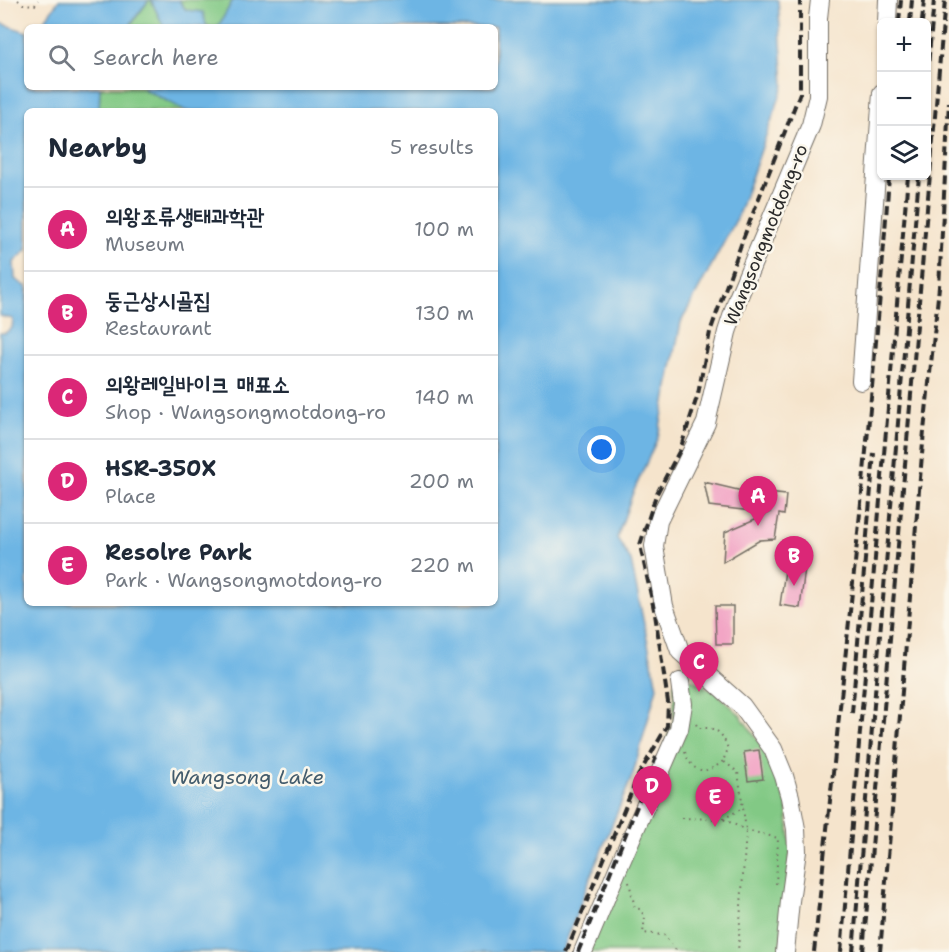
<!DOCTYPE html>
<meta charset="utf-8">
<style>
:root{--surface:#fff;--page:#f2f2f3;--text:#1f2937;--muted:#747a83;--line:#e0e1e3;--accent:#db2777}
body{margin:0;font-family:"Shantell Sans","Poor Story",sans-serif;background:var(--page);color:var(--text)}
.controls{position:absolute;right:18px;top:18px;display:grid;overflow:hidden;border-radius:9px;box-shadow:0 2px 4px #0004}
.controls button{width:54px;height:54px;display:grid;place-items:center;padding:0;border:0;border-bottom:2px solid var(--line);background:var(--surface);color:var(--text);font:30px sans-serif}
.you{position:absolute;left:602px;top:450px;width:21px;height:21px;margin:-15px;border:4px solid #fff;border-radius:50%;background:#1a73e8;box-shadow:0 0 0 9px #1a73e833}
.badge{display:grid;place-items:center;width:39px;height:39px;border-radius:50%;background:var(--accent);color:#fff;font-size:20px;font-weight:700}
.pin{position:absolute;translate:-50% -50px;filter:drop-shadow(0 2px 3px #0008)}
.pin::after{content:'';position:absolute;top:32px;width:21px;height:18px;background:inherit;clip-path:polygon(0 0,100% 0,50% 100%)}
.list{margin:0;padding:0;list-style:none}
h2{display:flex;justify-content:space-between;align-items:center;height:78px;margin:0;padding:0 24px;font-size:26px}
h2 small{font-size:20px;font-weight:400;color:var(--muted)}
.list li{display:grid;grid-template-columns:39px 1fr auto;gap:18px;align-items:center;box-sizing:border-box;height:84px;padding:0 24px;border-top:2px solid var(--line)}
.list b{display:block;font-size:22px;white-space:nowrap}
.list p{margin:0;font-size:20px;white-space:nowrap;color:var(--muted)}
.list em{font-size:20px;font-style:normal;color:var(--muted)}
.icon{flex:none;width:33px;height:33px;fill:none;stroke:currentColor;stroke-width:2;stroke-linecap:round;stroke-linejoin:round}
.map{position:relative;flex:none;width:949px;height:952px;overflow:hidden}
.search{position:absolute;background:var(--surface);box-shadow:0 2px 4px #0004;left:24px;top:24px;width:474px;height:66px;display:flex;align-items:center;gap:15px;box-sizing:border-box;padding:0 21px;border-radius:9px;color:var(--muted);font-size:22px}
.panel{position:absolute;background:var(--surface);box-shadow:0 2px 4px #0004;left:24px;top:108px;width:474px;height:498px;border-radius:9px}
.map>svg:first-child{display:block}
</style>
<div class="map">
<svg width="949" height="952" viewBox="0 0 949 952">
<rect width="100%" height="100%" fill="#fbf7ec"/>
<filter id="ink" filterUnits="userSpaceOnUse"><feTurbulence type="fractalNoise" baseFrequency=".0167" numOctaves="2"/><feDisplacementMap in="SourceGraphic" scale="12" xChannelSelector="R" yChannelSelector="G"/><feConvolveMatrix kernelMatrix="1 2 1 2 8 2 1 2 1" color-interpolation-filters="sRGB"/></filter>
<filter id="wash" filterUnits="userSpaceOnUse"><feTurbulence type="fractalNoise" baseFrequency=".008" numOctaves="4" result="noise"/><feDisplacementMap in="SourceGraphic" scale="24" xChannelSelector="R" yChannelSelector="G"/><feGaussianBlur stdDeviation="1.35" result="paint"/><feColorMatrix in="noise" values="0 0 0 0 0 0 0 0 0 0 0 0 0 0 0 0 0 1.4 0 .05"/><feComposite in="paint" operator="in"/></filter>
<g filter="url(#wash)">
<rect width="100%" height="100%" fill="#f5e4cc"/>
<!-- green -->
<path fill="#82c985" stroke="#567a58" stroke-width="1.5" d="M149 0H151L164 27H130L132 23Z
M180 0H233L218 27H210L206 25 186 10 180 2Z
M102 87H140L186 111H99L100 88Z
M691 679 717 693 740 715 765 750 787 804 791 851 780 952H588L674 719V683Z"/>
<!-- water -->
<path fill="#6db5e4" stroke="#4c7088" stroke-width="1.5" d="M59 0H149L132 22 130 27H40Z
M151 0H180V2L186 10 203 12 206 25 210 27H164Z
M233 0H778L784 85 737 218 681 322 658 437 632 495 617 538 631 561 657 687 633 774 591 876 562 952H0V333H5L12 328 13 319 0 316V23L27 32V87H102L100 88 99 111H27V250L14 262 15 279 27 287V603H495V111H186L140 87H495V27H218Z"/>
<g id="blocks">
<!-- building -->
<path fill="#f2a5c5" d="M704 482 738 490 786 495 784 515 779 514 775 539 760 540 723 562 725 532 769 513 709 506Z
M787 557 806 560 800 608 780 605Z
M715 606H733V644H716Z
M759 750 763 779 748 781 744 752Z"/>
</g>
</g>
<g filter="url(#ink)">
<use href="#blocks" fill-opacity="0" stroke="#726c63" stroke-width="1.5"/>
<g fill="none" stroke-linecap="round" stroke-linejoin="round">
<!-- minor casing -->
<g stroke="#726c63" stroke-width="20">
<path id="minor" d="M887 22 888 0
M861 381 882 93
M583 952 619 866 679 729 683 704 680 682
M785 952 790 901 797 851 796 829 790 797 784 776 773 749 742 706 680 651 664 606 654 546 658 521 706 423 727 332 738 298 811 125 818 96V18L820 0"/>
</g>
<!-- path -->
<path stroke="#726c63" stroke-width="2" stroke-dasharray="1.5 4.5" stroke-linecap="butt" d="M18 0 23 4 35 5 38 0
M696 724 698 728C717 727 722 732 728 749L723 761 738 772 746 830 738 952
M685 752C692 774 707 775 723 761
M682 818 723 819 746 830 778 838 776 886
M723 819 744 807
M629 882 635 908 640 909 645 917 643 933 664 935 676 950V952"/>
<!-- minor -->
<use href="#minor" stroke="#fff" stroke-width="18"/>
<!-- rail -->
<path stroke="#2b2b2b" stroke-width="4" stroke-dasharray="9 4.5" stroke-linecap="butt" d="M899 22 901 0
M910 22 912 0
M922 22 924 0
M926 88 934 0
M852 713 874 453
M566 952 638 776 667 726 668 702 655 614 640 545 656 495 680 450 698 394 710 332 743 239 800 93V0
M578 952 646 784 656 757
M814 952C841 693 871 435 889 176
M841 952 908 176
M853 952 919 176
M863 952 945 0
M880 952 924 431 939 287 949 102"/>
</g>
</g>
<g text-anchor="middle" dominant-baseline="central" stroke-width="5" stroke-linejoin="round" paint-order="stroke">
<!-- street labels -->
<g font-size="18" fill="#2b2b2b" stroke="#fbf7ec">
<text transform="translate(766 235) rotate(-68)">Wangsongmotdong-ro</text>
</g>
<!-- water labels -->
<g font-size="20" font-style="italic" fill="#425b6c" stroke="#fbf7ec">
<text x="247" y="777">Wangsong Lake</text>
</g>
</g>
</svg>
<div class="controls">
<button>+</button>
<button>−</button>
<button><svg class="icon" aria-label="layers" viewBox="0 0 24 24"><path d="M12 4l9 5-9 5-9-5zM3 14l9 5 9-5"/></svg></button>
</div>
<div class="you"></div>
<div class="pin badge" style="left:758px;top:526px">A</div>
<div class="pin badge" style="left:794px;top:586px">B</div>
<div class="pin badge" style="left:699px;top:692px">C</div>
<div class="pin badge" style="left:652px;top:816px">D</div>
<div class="pin badge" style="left:715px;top:827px">E</div>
<div class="search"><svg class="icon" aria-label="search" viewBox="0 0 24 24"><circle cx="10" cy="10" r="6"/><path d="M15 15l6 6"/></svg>Search here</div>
<section class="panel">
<h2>Nearby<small>5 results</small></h2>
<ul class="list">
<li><span class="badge">A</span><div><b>의왕조류생태과학관</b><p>Museum</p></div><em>100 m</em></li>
<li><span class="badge">B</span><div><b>둥근상시골집</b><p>Restaurant</p></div><em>130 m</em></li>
<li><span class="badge">C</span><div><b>의왕레일바이크 매표소</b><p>Shop · Wangsongmotdong-ro</p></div><em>140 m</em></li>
<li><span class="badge">D</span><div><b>HSR-350X</b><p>Place</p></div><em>200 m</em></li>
<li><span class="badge">E</span><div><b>Resolre Park</b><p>Park · Wangsongmotdong-ro</p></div><em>220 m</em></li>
</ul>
</section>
</div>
